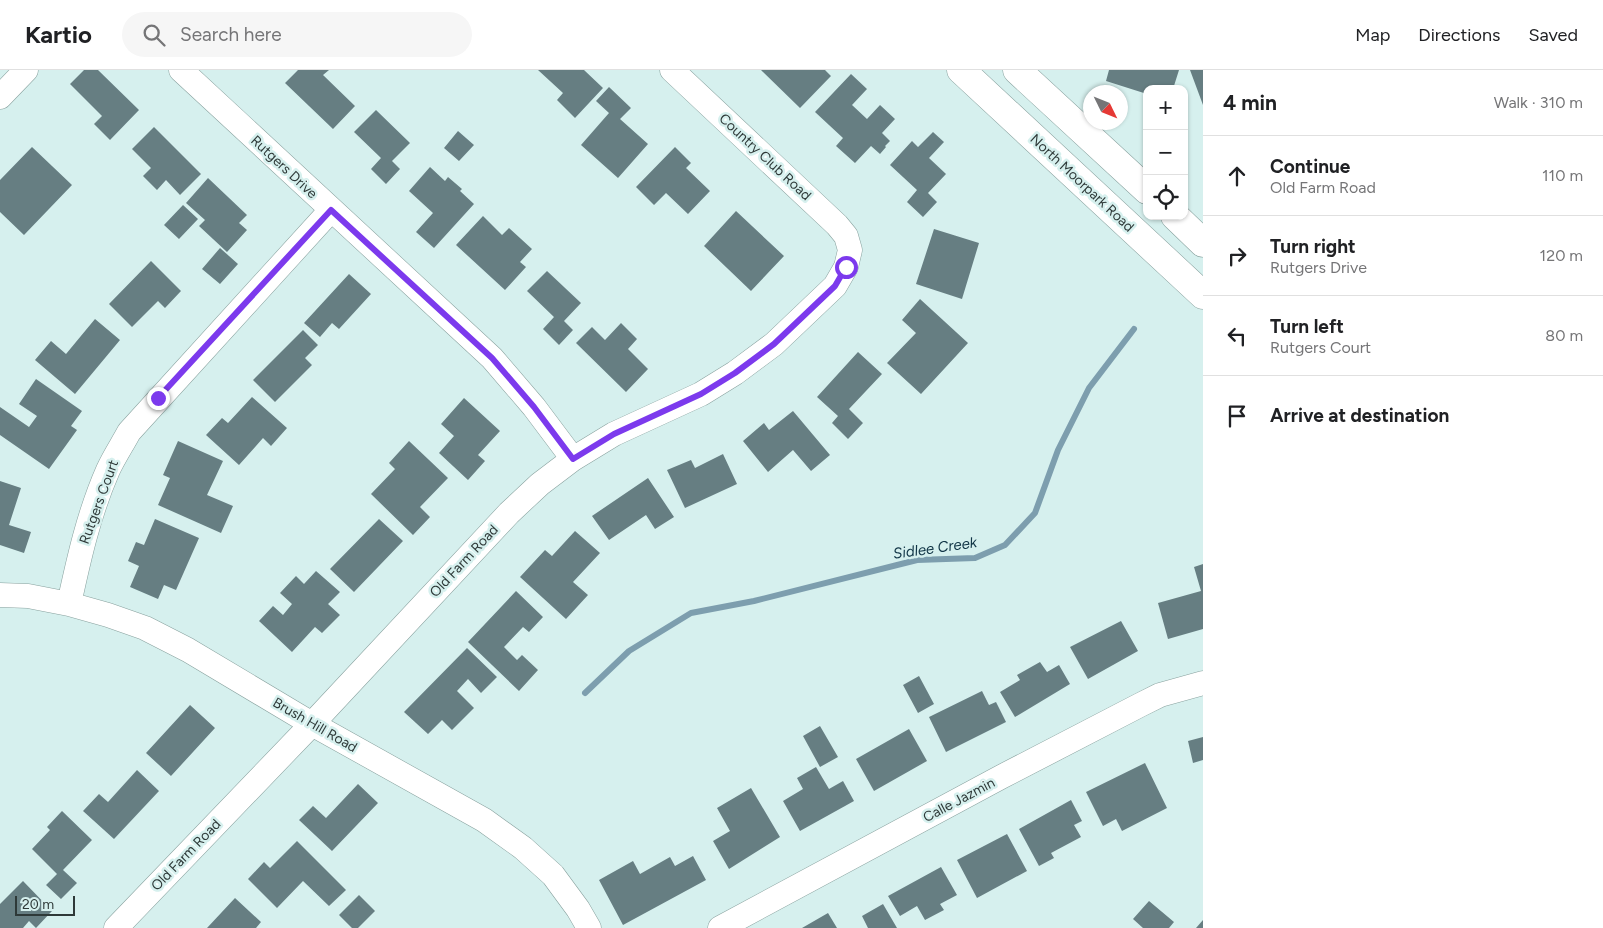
<!DOCTYPE html>
<meta charset="utf-8">
<style>
:root{--surface:#fff;--page:#f6f6f6;--text:#202124;--muted:#757577;--line:#e0e0e0}
body{margin:0;font-family:Figtree,sans-serif;background:var(--page);color:var(--text)}
.controls{position:absolute;right:15px;top:15px;display:grid;overflow:hidden;border-radius:10px;box-shadow:0 1px 4px #0004}
.controls button{width:45px;height:45px;display:grid;place-items:center;padding:0;border:0;border-bottom:1px solid var(--line);background:var(--surface);color:var(--text);font:25px sans-serif}
.compass{position:absolute;left:1083px;top:15px;width:45px;height:45px;border-radius:50%;background:var(--surface);box-shadow:0 1px 4px #0004;rotate:133deg}
.scale{position:absolute;left:15px;bottom:12px;width:60px;box-sizing:border-box;padding-left:5px;border:2px solid #2e3938;border-top:0;font-size:14px;line-height:18px;white-space:nowrap;color:#2e3938;-webkit-text-stroke:4px #d6f0ee;paint-order:stroke}
.stop{position:absolute;width:15px;height:15px;margin:-11px;border:4px solid #7c3aed;border-radius:50%;background:#fff}
.stop.end{background:#7c3aed;border-color:#fff;box-shadow:0 1px 5px #0008}
.list{margin:0;padding:0;list-style:none}
h2{display:flex;justify-content:space-between;align-items:center;height:65px;margin:0;padding:0 20px;font-size:21px}
h2 small{font-size:16px;font-weight:400;color:var(--muted)}
.list li{display:grid;grid-template-columns:32px 1fr auto;gap:15px;align-items:center;box-sizing:border-box;height:80px;padding:0 20px;border-top:1px solid var(--line)}
.list b{display:block;font-size:19px;white-space:nowrap}
.list p{margin:0;font-size:16px;white-space:nowrap;color:var(--muted)}
.list em{font-size:16px;font-style:normal;color:var(--muted)}
.icon{flex:none;width:28px;height:28px;fill:none;stroke:currentColor;stroke-width:2;stroke-linecap:round;stroke-linejoin:round}
.map{position:relative;flex:none;width:1203px;height:858px;overflow:hidden}
header{display:flex;align-items:center;gap:30px;box-sizing:border-box;height:70px;padding:0 25px;background:var(--surface);border-bottom:1px solid var(--line)}
header strong{font-size:24px}
nav{display:flex;gap:28px;margin-inline-start:auto;font-size:18px}
.search{width:350px;height:45px;background:var(--page);display:flex;align-items:center;gap:12px;box-sizing:border-box;padding:0 18px;border-radius:28px;color:var(--muted);font-size:19px}
main{display:flex}
aside{flex:1;background:var(--surface)}
.map>svg:first-child{display:block}
</style>
<header>
<strong>Kartio</strong>
<div class="search"><svg class="icon" aria-label="search" viewBox="0 0 24 24"><circle cx="10" cy="10" r="6"/><path d="M15 15l6 6"/></svg>Search here</div>
<nav><a>Map</a><a>Directions</a><a>Saved</a></nav>
</header>
<main>
<div class="map">
<svg width="1203" height="858" viewBox="0 0 1203 858">
<rect width="100%" height="100%" fill="#d6f0ee"/>
<g fill="none" stroke-linecap="round" stroke-linejoin="round">
<!-- stream -->
<path stroke="#7d9eae" stroke-width="6" d="M585 623 629 581 691 543 754 531 917 490 975 488 1005 475 1035 443 1058 380 1089 318 1134 259"/>
</g>
<!-- building -->
<path fill="#667e82" d="M84 0H98L139 40 110 70 94 54 102 46 70 14Z
M298 0H329L323 5 355 36 333 59 285 13Z
M538 0H584L603 18 575 48 557 30 563 23Z
M761 0H825L831 6 800 38Z
M1109 0H1179L1173 19H1147V24L1106 11Z
M1190 0H1203V35Z
M851 4 867 19 852 35 867 49 880 35 895 49 882 63 890 71 885 76 886 77 880 84 871 76 855 93 836 76 843 68 815 42Z
M609 17 631 38 620 49 648 74 618 108 581 75 609 43 596 31Z
M376 40 410 73 392 91 400 99 386 114 371 99 381 88 354 62Z
M154 57 201 104 180 125 166 110 157 120 143 106 151 98 132 79Z
M458 61 474 75 459 91 444 78Z
M933 62 944 72 929 88 946 104 928 123 937 132 923 147 907 132 917 120 890 95 912 71 918 77Z
M32 77 72 115 24 165 0 142V110Z
M675 77 691 93 686 98 710 121 688 144 666 123 654 135 636 117Z
M430 97 445 111 448 107 462 119 460 121 474 134 434 178 416 162 433 143 409 121Z
M208 108 247 145 239 153 247 160 227 182 199 156 205 150 186 133Z
M183 135 198 149 179 169 164 155Z
M736 141 784 186 751 221 704 176Z
M483 146 502 165 509 158 532 179 520 192 526 197 505 220 456 175Z
M934 159 979 173 962 229 916 214Z
M220 178 238 194 220 214 202 199Z
M151 191 181 221 165 238 158 231 132 257 109 234Z
M547 201 581 233 564 251 573 260 559 275 543 259 554 247 527 221Z
M349 204 371 224 339 259 332 253 320 267 304 253Z
M920 229 968 273 921 324 887 293 916 263 902 250Z
M95 249 120 270 75 324 35 290 51 271 66 284Z
M621 253 637 269 628 279 648 299 626 322 576 273 592 257 605 270Z
M303 260 318 275 305 288 312 295 275 332 253 310Z
M858 282 882 304 849 339 863 353 848 369 832 353 838 346 817 327Z
M36 309 82 341 71 356 77 360 49 399 0 365V337L29 357 37 346 19 334Z
M252 327 287 358 271 376 263 368 239 395 206 365 222 348 228 353Z
M464 328 500 361 478 385 485 391 468 410 439 383 454 366 441 354Z
M793 341 830 385 811 401 793 380 768 402 743 371 764 353 769 360Z
M178 371 223 391 207 425 233 436 221 463 158 435 170 408 163 405Z
M409 371 448 408 420 437 430 447 413 465 371 424 395 399 389 393Z
M723 384 737 414 685 438 667 400 691 390 695 398Z
M648 408 674 447 655 459 646 445 609 470 592 446Z
M0 411 21 418 9 455 31 462 24 483 0 475Z
M155 449 199 468 176 520 164 515 158 529 130 517 139 496 128 491 136 472 144 475Z
M379 449 403 471 354 522 330 499Z
M575 461 600 483 573 512 588 525 566 549 520 507 545 480 552 486Z
M1203 494V559L1168 569 1158 533 1201 521 1194 497Z
M316 501 340 522 328 534 340 545 322 563 315 557 292 582 259 551 273 536 283 545 292 534 280 523 296 506 304 514Z
M516 521 543 547 529 562 523 557 504 577 517 590 522 585 538 600 519 621 468 572Z
M1121 551 1138 581 1088 609 1070 577Z
M467 578 497 607 481 623 468 609 457 621 474 638 452 660 442 650 428 664 404 642Z
M1040 592 1047 602 1059 595 1070 614 1015 647 1000 622 1020 610 1017 605Z
M919 606 934 634 918 643 903 615Z
M982 621 989 635 996 632 1006 652 946 682 929 647Z
M190 635 215 658 171 706 146 683Z
M820 656 838 687 820 697 803 666Z
M909 659 927 691 874 721 856 689Z
M1203 667V690L1193 693 1188 671Z
M1145 693 1167 738 1122 761 1116 749 1103 756 1086 722Z
M816 697 829 719 843 711 854 731 800 761 783 731 803 719 797 708Z
M137 700 159 721 114 769 83 741 99 724 108 732Z
M358 714 378 733 332 781 299 750 313 736 326 748Z
M751 718 780 767 729 799 713 771 730 761 717 738Z
M1071 730 1082 751 1074 755 1081 767 1051 783 1054 788 1039 796 1019 759Z
M62 741 92 770 63 800 77 813 61 829 46 815 57 804 32 779 50 760 47 757Z
M1007 764 1027 801 977 828 957 790Z
M297 771 346 820 329 836 303 811 277 838 248 809 264 792 270 798Z
M693 786 706 810 623 855 599 810 633 791 640 804 670 787 675 796Z
M941 797 957 825 940 834 944 840 925 850 917 836 900 846 888 826Z
M23 811 52 841 36 858 29 851 23 858H0V834Z
M359 825 375 841 358 858H352L339 845Z
M235 828 261 852 256 858H207Z
M1149 831 1174 852 1169 858H1143L1133 849Z
M883 834 897 858H868L862 846Z
M828 843 837 858H802Z
M1203 850V858H1196Z"/>
<g fill="none" stroke-linecap="round" stroke-linejoin="round">
<!-- street casing -->
<g stroke="#88a19e" stroke-width="25">
<path id="street" d="M181 0 492 288 534 337 573 389
M0 27 26 0
M0 525 28 526 69 534 108 545 145 558 188 580 312 654 484 750 523 778 553 805 578 839 589 858
M69 534C79 488 89 443 108 400 114 387 122 375 129 362L331 140
M116 858 312 654 509 443 540 414 573 389 614 364 701 324 735 303 774 274 835 216 846 197 850 180 846 166 837 155 672 0
M720 858 1001 707 1140 635 1160 625 1203 613"/>
</g>
<!-- secondary casing -->
<g stroke="#88a19e" stroke-width="29">
<path id="secondary" d="M961 0 1203 225
M1017 0 1147 120
M1175 146 1203 173"/>
</g>
<!-- street -->
<use href="#street" stroke="#fff" stroke-width="24"/>
<!-- secondary -->
<use href="#secondary" stroke="#fff" stroke-width="28"/>
</g>
<g fill="none" stroke-linecap="round" stroke-linejoin="round">
<!-- route -->
<path stroke="#7c3aed" stroke-width="6" d="M158 328 331 140 492 288 534 337 573 389 614 364 701 324 735 303 774 274 835 216 846 197"/>
</g>
<g text-anchor="middle" dominant-baseline="central" stroke-width="5" stroke-linejoin="round" paint-order="stroke">
<!-- street labels -->
<g font-size="14" fill="#2e3938" stroke="#d6f0ee">
<text transform="translate(765 87) rotate(43)">Country Club Road</text>
<text transform="translate(284 97) rotate(43)">Rutgers Drive</text>
<text transform="translate(1082 113) rotate(43)">North Moorpark Road</text>
<text transform="translate(99 432) rotate(-70)">Rutgers Court</text>
<text transform="translate(464 491) rotate(-47)">Old Farm Road</text>
<text transform="translate(315 655) rotate(30)">Brush Hill Road</text>
<text transform="translate(959 730) rotate(-28)">Calle Jazmin</text>
<text transform="translate(186 785) rotate(-46)">Old Farm Road</text>
</g>
<!-- water labels -->
<g font-size="15" font-style="italic" fill="#113546" stroke="#d6f0ee">
<text transform="translate(935 478) rotate(-8)">Sidlee Creek</text>
</g>
</g>
</svg>
<div class="controls">
<button>+</button>
<button>−</button>
<button><svg class="icon" aria-label="locate" viewBox="0 0 24 24"><circle cx="12" cy="12" r="6"/><path d="M12 2v4M12 18v4M2 12h4M18 12h4"/></svg></button>
</div>
<svg class="compass" viewBox="-18 -18 36 36"><path d="M0-13l5 13h-10z" fill="#e53935"/><path d="M0 13l5-13h-10z" fill="#757577"/></svg>
<div class="scale">20 m</div>
<div class="stop" style="left:846px;top:197px"></div>
<div class="stop end" style="left:158px;top:328px"></div>
</div>
<aside>
<h2>4 min<small>Walk · 310 m</small></h2>
<ul class="list">
<li><svg class="icon" aria-label="ahead" viewBox="0 0 24 24"><path d="M12 20V5M6 11l6-6 6 6"/></svg><div><b>Continue</b><p>Old Farm Road</p></div><em>110 m</em></li>
<li><svg class="icon" aria-label="right" viewBox="0 0 24 24"><path d="M7 20v-9h11M14 6l5 5-5 5"/></svg><div><b>Turn right</b><p>Rutgers Drive</p></div><em>120 m</em></li>
<li><svg class="icon" aria-label="left" viewBox="0 0 24 24"><path d="M17 20v-9H6M10 6l-5 5 5 5"/></svg><div><b>Turn left</b><p>Rutgers Court</p></div><em>80 m</em></li>
<li><svg class="icon" aria-label="arrive" viewBox="0 0 24 24"><path d="M6 21V4h12l-3 4 3 4H6"/></svg><div><b>Arrive at destination</b></div></li>
</ul>
</aside>
</main>
